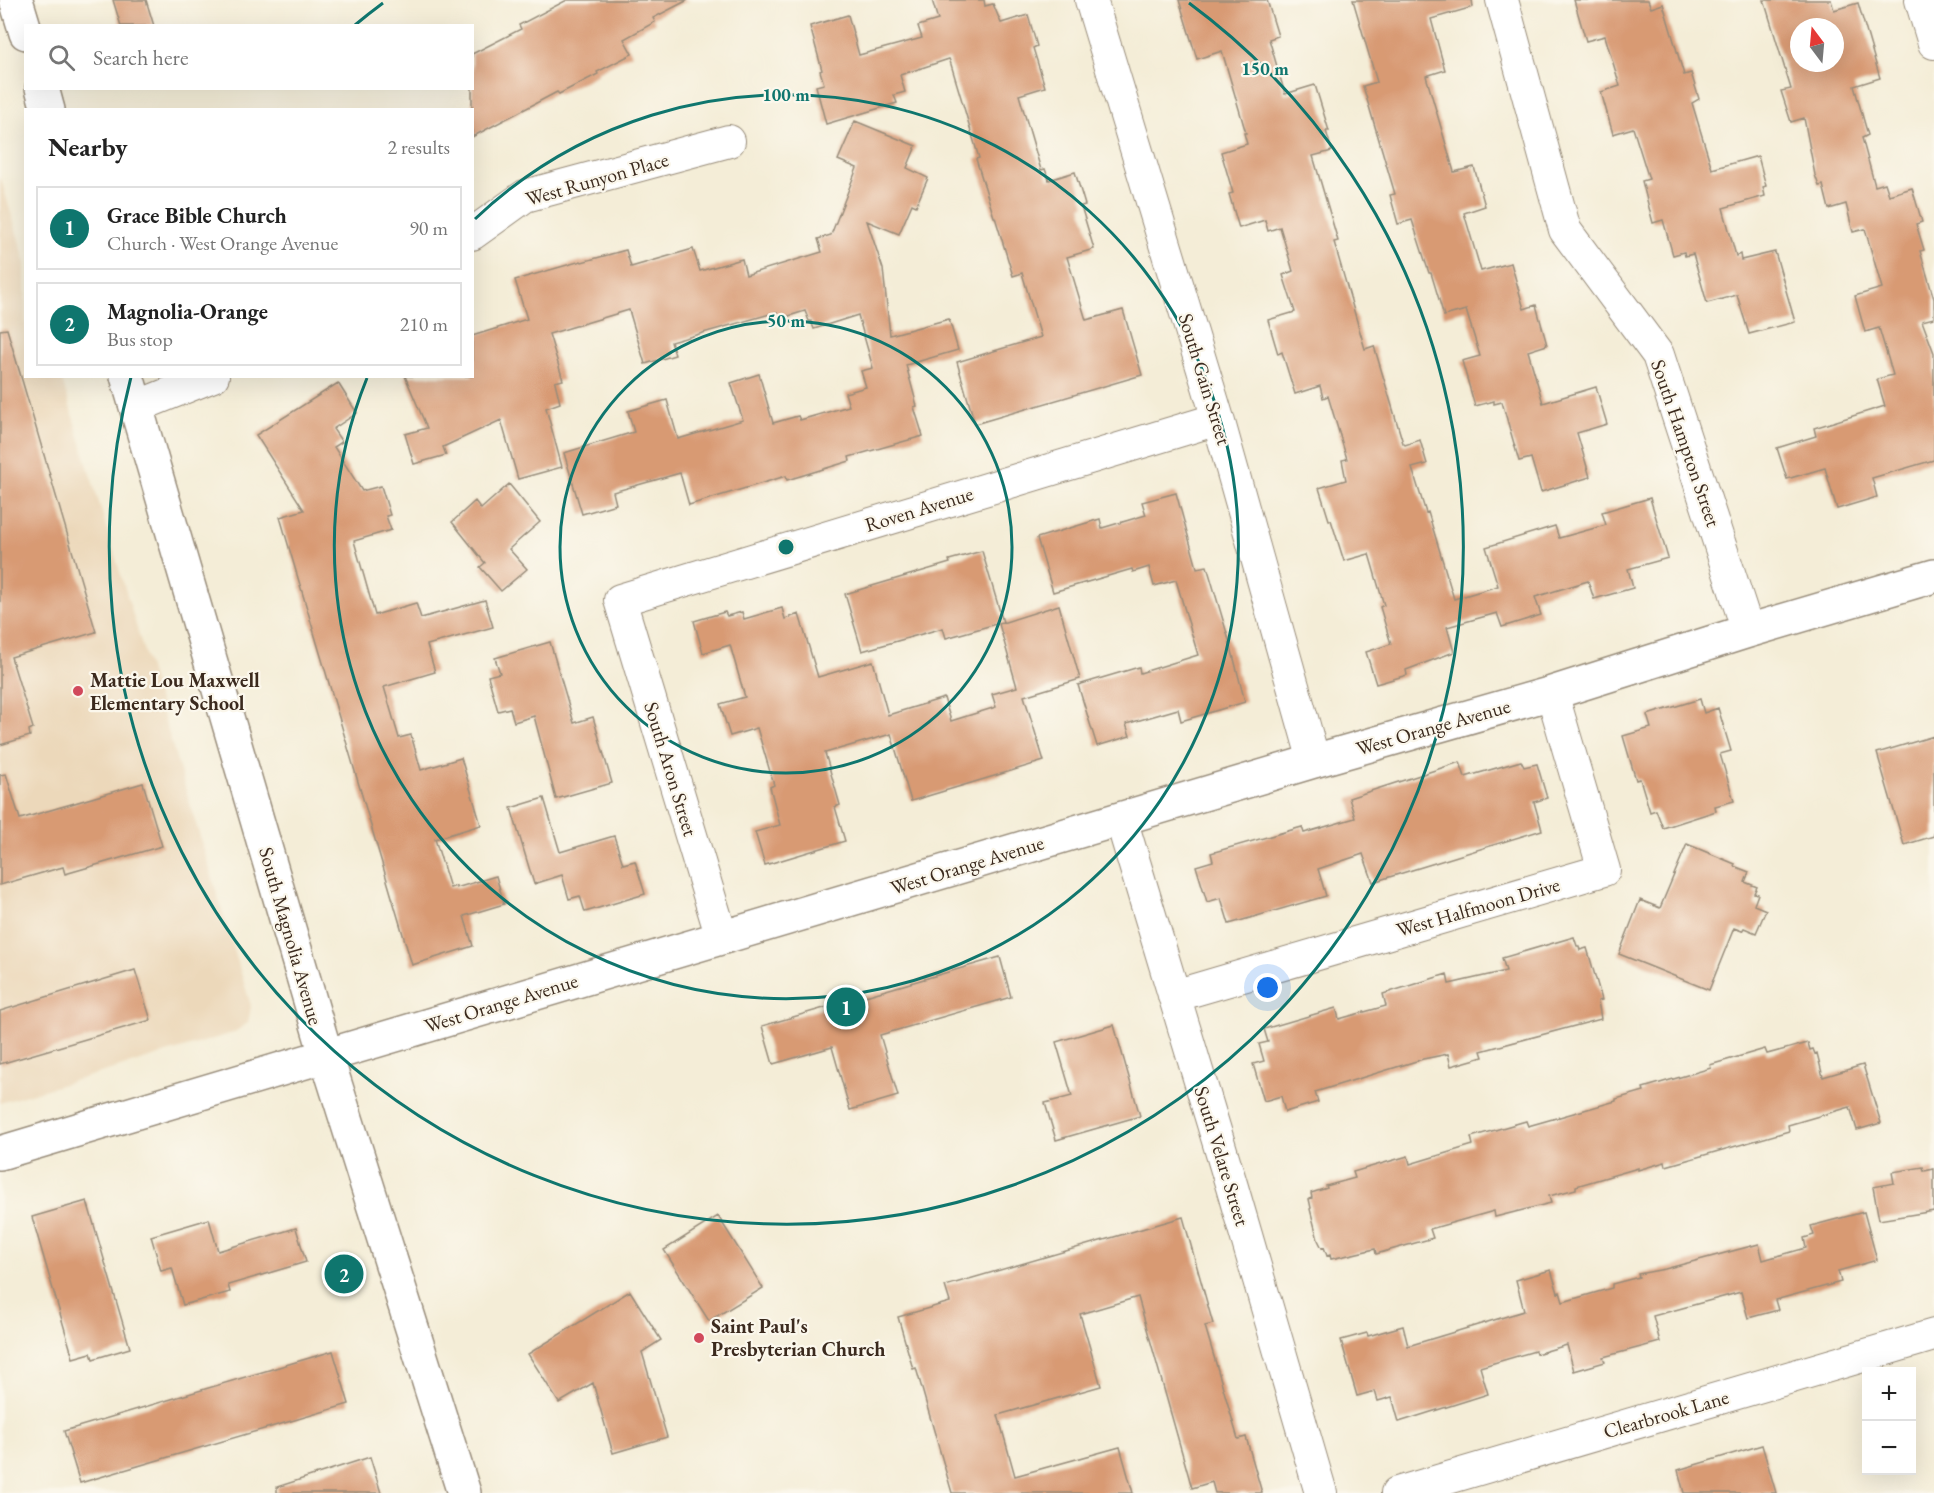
<!DOCTYPE html>
<meta charset="utf-8">
<style>
:root{--surface:#fff;--page:#f6f6f6;--text:#222;--muted:#767676;--line:#e0e0e0;--accent:#0f766e}
body{margin:0;font-family:"EB Garamond",serif;background:var(--page);color:var(--text)}
.controls{position:absolute;right:18px;bottom:18px;display:grid;overflow:hidden;border-radius:0px;box-shadow:0 6px 24px #0002}
.controls button{width:54px;height:54px;display:grid;place-items:center;padding:0;border:0;border-bottom:2px solid var(--line);background:var(--surface);color:var(--text);font:30px sans-serif}
.compass{position:absolute;left:1790px;top:18px;width:54px;height:54px;border-radius:50%;background:var(--surface);box-shadow:0 6px 24px #0002;rotate:344deg}
.you{position:absolute;left:1268px;top:988px;width:21px;height:21px;margin:-15px;border:4px solid #fff;border-radius:50%;background:#1a73e8;box-shadow:0 0 0 9px #1a73e833}
.badge{display:grid;place-items:center;width:39px;height:39px;border-radius:50%;background:var(--accent);color:#fff;font-size:20px;font-weight:700}
.pin{position:absolute;translate:-50% -50%;border:3px solid #fff;box-shadow:0 2px 6px #0006}
.list{margin:0;padding:0;list-style:none}
h2{display:flex;justify-content:space-between;align-items:center;height:78px;margin:0;padding:0 24px;font-size:26px}
h2 small{font-size:20px;font-weight:400;color:var(--muted)}
.list li{display:grid;grid-template-columns:39px 1fr auto;gap:18px;align-items:center;box-sizing:border-box;height:84px;margin:0 12px 12px;padding:0 12px;border:2px solid var(--line);border-radius:0px}
.list b{display:block;font-size:22px;white-space:nowrap}
.list p{margin:0;font-size:20px;white-space:nowrap;color:var(--muted)}
.list em{font-size:20px;font-style:normal;color:var(--muted)}
.icon{flex:none;width:33px;height:33px;fill:none;stroke:currentColor;stroke-width:2;stroke-linecap:round;stroke-linejoin:round}
.map{position:relative;flex:none;width:1934px;height:1493px;overflow:hidden}
.search{position:absolute;background:var(--surface);box-shadow:0 6px 24px #0002;left:24px;top:24px;width:450px;height:66px;display:flex;align-items:center;gap:15px;box-sizing:border-box;padding:0 21px;border-radius:0px;color:var(--muted);font-size:22px}
.panel{position:absolute;background:var(--surface);box-shadow:0 6px 24px #0002;left:24px;top:108px;width:450px;height:270px;border-radius:0px}
.map>svg:first-child{display:block}
</style>
<div class="map">
<svg width="1934" height="1493" viewBox="0 0 1934 1493">
<rect width="100%" height="100%" fill="#fbf7ec"/>
<filter id="ink" filterUnits="userSpaceOnUse"><feTurbulence type="fractalNoise" baseFrequency=".0167" numOctaves="2"/><feDisplacementMap in="SourceGraphic" scale="12" xChannelSelector="R" yChannelSelector="G"/><feConvolveMatrix kernelMatrix="1 2 1 2 8 2 1 2 1" color-interpolation-filters="sRGB"/></filter>
<filter id="wash" filterUnits="userSpaceOnUse"><feTurbulence type="fractalNoise" baseFrequency=".008" numOctaves="4" result="noise"/><feDisplacementMap in="SourceGraphic" scale="24" xChannelSelector="R" yChannelSelector="G"/><feGaussianBlur stdDeviation="1.35" result="paint"/><feColorMatrix in="noise" values="0 0 0 0 0 0 0 0 0 0 0 0 0 0 0 0 0 1.4 0 .05"/><feComposite in="paint" operator="in"/></filter>
<g filter="url(#wash)">
<rect width="100%" height="100%" fill="#f4edd7"/>
<!-- built -->
<path fill="#ecd8ba" d="M0 176 25 260 26 376 61 377 251 1006 248 1023 233 1033 0 1103Z"/>
<g id="blocks">
<!-- building -->
<path fill="#d89a73" fill-rule="evenodd" d="M113 0H146L154 26H121Z
M567 0H688L653 18 655 22 624 39 632 54 597 72 598 74 559 94 557 92 472 137V54L521 29 519 25Z
M932 0H984L985 6 993 4 1001 23 1028 15 1037 46 1033 48 1045 87 1019 95 1041 170 1045 169 1049 180 1075 172 1085 205 1081 206 1094 249 1067 257 1086 320 1123 310 1142 375 975 424 957 362 1041 337 1022 273 1013 276 995 217H994L976 159 979 158 950 61 949 59 900 75 905 92 894 95 897 103 826 124 816 86 824 84 820 71 822 70 810 26 848 15 859 55 922 38 918 26 938 20Z
M1179 0H1267L1278 36 1269 39 1285 94 1315 85 1329 131H1326L1332 151 1313 156 1338 241 1334 242 1365 349 1374 346 1403 443 1405 445 1420 440 1427 464 1412 468 1426 513 1428 512 1454 599 1498 586 1486 547 1555 526 1559 538 1606 525 1602 512 1650 498 1668 558 1628 569 1633 588 1594 599 1588 581 1535 597 1541 615 1502 627 1497 613 1447 627 1454 652 1406 670 1407 675 1376 684 1366 652 1391 644 1380 607 1384 605 1369 554 1344 561 1331 520H1329L1319 488 1346 480 1342 460 1347 459 1328 396 1323 398 1320 386 1295 394 1282 352 1278 354 1268 320 1295 312 1283 275 1293 271 1280 227 1268 231 1265 220 1239 228 1229 194 1233 193 1221 152 1247 144 1244 133H1246L1222 51 1197 59Z
M1353 0H1472L1473 7 1431 19 1445 70 1426 76 1454 172 1474 167 1485 206 1464 213 1481 271 1511 263 1524 309 1536 305 1547 345 1528 351 1543 403 1596 387 1607 424 1577 433 1590 477 1541 492 1531 458 1519 461 1502 402 1494 404V401L1475 406 1462 361 1480 356 1466 310 1444 316 1431 273H1429L1412 220 1398 224 1390 195 1395 194 1363 86 1377 82Z
M1574 0H1648L1651 8 1663 4 1684 75 1691 73 1699 99 1692 103 1712 169 1758 156 1766 186 1763 187 1765 196 1723 208 1736 256 1740 254 1741 260 1775 252 1795 322 1749 334 1737 295 1707 303 1693 254 1685 256 1684 252 1673 255 1663 220 1653 223 1642 181 1649 179 1633 128 1613 134 1601 92 1620 86 1605 36 1586 41Z
M1764 0H1831L1834 10 1858 3 1880 78 1854 86 1868 135 1862 138 1875 186 1885 183 1889 195 1912 188 1922 222 1916 224 1924 250 1920 251 1934 299V318L1922 321 1934 353V460L1872 478 1877 497 1837 509 1825 468 1787 479 1777 448 1816 436 1814 428 1885 406 1877 379 1893 375 1879 328 1865 332 1855 296 1882 288 1865 229 1853 232 1846 204 1829 209 1823 185 1819 186 1815 175 1804 118 1791 122 1781 91 1791 89ZM1799 27H1835V63H1799Z
M855 121 916 146 907 168 928 178 916 206 912 204 899 234 867 221 883 269 890 335 949 319 958 350 906 365 917 406 914 407 923 436 849 457 850 461 787 480 786 476 689 505 680 473 613 492 616 504 582 514 564 453 634 432 628 411 667 400 678 439 743 420 731 383 759 374 773 423 798 416 800 420 849 406 845 393 866 387 861 371 873 368 858 315 814 329 811 321H809L805 311 779 319 777 312 671 342 675 355 645 364 629 310 549 334 563 380 555 382 560 403 546 408 562 467 518 479 501 420 443 447 446 455 414 464 405 434 427 428 405 376H472V336L527 319 515 280 581 261 582 262 626 250 631 267 693 249 700 271 742 259 746 275 822 252 818 239 831 235 857 168 838 160Z
M7 329 96 632 11 657 33 728 29 730 30 736 0 745V330Z
M338 383 357 413 333 429 342 442 334 447 362 491 381 486 390 515 386 516 391 530 354 541 375 615 416 603 421 618 485 600 493 627 427 645 435 672 384 687 399 738 411 735 421 770 461 758 481 825 435 839 450 888 456 886V888L496 876 504 904 464 916 473 946 412 965 280 517 304 510 256 435Z
M509 484 540 522 509 549 527 569 501 591 480 567 485 563 452 522 475 501 481 509Z
M1176 493 1197 568 1207 566 1231 647 1245 702 1181 721 1178 709 1126 724 1130 736 1097 746 1078 685 1139 667 1140 673 1198 655 1176 580 1154 586 1149 567 1133 572 1132 569 1053 592 1037 538 1100 519 1102 528 1146 515 1142 502Z
M982 551 1003 622 946 638 943 628 862 651 845 594 950 563 949 560Z
M1059 605 1080 679 1024 696 1044 761 911 801 891 734 825 753 840 805 835 807 845 841 765 865 755 832 780 825 770 787 774 785 757 728 730 736 720 704 745 697 730 645 703 653 694 621 725 612 727 616 742 612 744 619 782 608 785 619 799 614 818 677 873 661 888 715 944 698 951 721 996 707 992 694 1017 687 999 624Z
M550 642 574 723 593 717 612 783 556 799 534 716 514 722 510 708 498 711 488 676 500 673 495 658Z
M1700 699 1704 713 1718 708 1731 751 1720 754 1734 801 1715 806 1716 811 1663 828 1656 810 1650 812 1640 779 1636 780 1623 736 1651 728 1647 715Z
M1934 736V836L1904 845 1877 753Z
M1521 761 1524 767 1537 764 1547 798 1534 802 1542 830 1373 882 1363 854 1318 869 1326 896 1229 924 1221 898 1207 902 1196 866 1213 861 1211 853 1302 827 1304 833 1355 818 1349 798 1460 762 1465 777Z
M6 774 20 819 143 783 162 846 65 874 63 867 0 885V775Z
M544 798 560 852 614 836 623 864 635 861 645 894 585 912 580 896 569 899 562 875 534 884 511 808Z
M1687 844 1735 864 1734 866 1749 872 1745 882 1757 887 1754 893 1758 894 1754 905 1766 910 1756 933 1744 928 1742 931 1734 928 1709 990 1619 954 1640 900 1660 908Z
M1574 937 1577 946H1579L1580 950 1587 948 1602 1000 1598 1001 1601 1019 1481 1051 1483 1057 1451 1066 1448 1054 1423 1059 1315 1092 1318 1102 1285 1112 1281 1096 1264 1101 1253 1064 1264 1061 1259 1044 1268 1042 1264 1029 1336 1008 1339 1019 1386 1006 1383 994 1447 974 1449 984 1506 971 1502 958Z
M1000 957 1011 997 880 1035 898 1096 850 1110 832 1047 773 1064 762 1026Z
M135 970 151 1020 0 1064V1011Z
M1114 1025 1140 1116 1056 1140 1045 1103 1072 1096 1056 1042Z
M1808 1043 1810 1050 1813 1049 1815 1054 1817 1053 1823 1077 1863 1065 1881 1123 1857 1130 1850 1107 1788 1125 1789 1131 1666 1166 1665 1162 1638 1170V1168L1576 1186V1189L1549 1196 1551 1203 1495 1217 1494 1211 1430 1229 1433 1238 1376 1254 1375 1249 1331 1259 1330 1255 1327 1256 1324 1247 1322 1248 1318 1240 1310 1209 1311 1208 1309 1199 1312 1198 1311 1193 1327 1188 1326 1186 1355 1178 1353 1172 1408 1156 1410 1164 1473 1145 1471 1137 1526 1121 1528 1126 1616 1101V1099L1644 1091 1643 1088 1711 1068 1710 1065 1765 1049 1767 1054Z
M1923 1167 1924 1171 1934 1169V1211L1879 1220 1873 1187 1894 1183 1892 1172Z
M87 1201 130 1348 93 1359 91 1353 73 1358 32 1217Z
M1864 1212 1877 1260 1838 1271 1841 1282 1775 1300 1778 1310 1748 1318 1741 1292 1653 1316 1660 1342 1603 1357 1605 1362 1574 1371 1567 1345 1536 1354 1535 1351 1480 1367 1488 1394 1399 1422 1392 1397 1378 1401 1375 1391 1357 1396 1341 1340 1367 1333 1368 1336 1403 1326 1408 1346 1524 1311 1516 1280 1551 1270 1558 1293 1560 1292 1563 1302 1612 1288V1284L1639 1277 1638 1274 1665 1269 1759 1244 1763 1260 1806 1248 1804 1238 1814 1235 1811 1226Z
M718 1216 763 1288 709 1321 664 1250Z
M1183 1217 1213 1324 1205 1326 1238 1439 1246 1437 1262 1493H1215L1212 1482 1192 1488 1138 1297 1080 1314 1101 1386 998 1415 1015 1476 1120 1447 1133 1493H952L916 1368 913 1369 898 1317 950 1302 945 1286Z
M209 1219 218 1251 296 1228 306 1262 228 1285 230 1292 183 1305 172 1268 161 1271 151 1236Z
M630 1291 661 1340 642 1352 667 1437 613 1453 593 1383 559 1403 528 1354Z
M333 1351 349 1404 80 1483 64 1431Z
M1762 1445 1776 1493H1684L1678 1470Z
M370 1457 381 1493H277V1487Z"/>
</g>
</g>
<g filter="url(#ink)">
<use href="#blocks" fill-opacity="0" stroke="#988c7a" stroke-width="1.5"/>
<g fill="none" stroke-linecap="round" stroke-linejoin="round">
<!-- street casing -->
<g stroke="#988c7a" stroke-width="34">
<path id="street" d="M1091 0 1218 419 1314 761
M1502 0 1565 230 1658 355 1748 631
M1921 0 1934 43
M472 234 525 196 729 141
M136 407 213 376
M1121 819 1232 1187 1321 1493
M722 938 620 600 1218 419
M1174 996 1604 870 1552 693
M1397 1493 1934 1335"/>
</g>
<!-- secondary casing -->
<g stroke="#988c7a" stroke-width="36">
<path id="secondary" d="M16 0 26 33
M42 88 48 110
M127 376 326 1055 464 1493
M0 1153 1314 761 1552 693 1748 631 1934 576"/>
</g>
<!-- street -->
<use href="#street" stroke="#fff" stroke-width="32"/>
<!-- secondary -->
<use href="#secondary" stroke="#fff" stroke-width="33"/>
</g>
</g>
<!-- distance rings -->
<g fill="none" stroke="#0f766e" stroke-width="3">
<circle cx="786" cy="547" r="226"/>
<path d="M475 219A452 452 0 1 1 367 378"/>
<path d="M355 25A677 677 0 0 1 383 3M1189 3A677 677 0 1 1 131 377"/>
</g>
<!-- markers -->
<g fill="#d1495b" stroke="#fbf7ec" stroke-width="2">
<circle cx="78" cy="691" r="6"/>
<circle cx="699" cy="1338" r="6"/>
</g>
<g text-anchor="middle" dominant-baseline="central" stroke-width="4.5" stroke-linejoin="round" paint-order="stroke">
<!-- street labels -->
<g font-size="20" fill="#3b2a1e" stroke="#fbf7ec">
<text transform="translate(597 179) rotate(-16)">West Runyon Place</text>
<text transform="translate(1205 379) rotate(73)">South Gain Street</text>
<text transform="translate(1686 443) rotate(71)">South Hampton Street</text>
<text transform="translate(919 509) rotate(-17)">Roven Avenue</text>
<text transform="translate(1433 727) rotate(-16)">West Orange Avenue</text>
<text transform="translate(671 769) rotate(73)">South Aron Street</text>
<text transform="translate(967 865) rotate(-17)">West Orange Avenue</text>
<text transform="translate(1478 907) rotate(-16)">West Halfmoon Drive</text>
<text transform="translate(291 936) rotate(74)">South Magnolia Avenue</text>
<text transform="translate(501 1003) rotate(-17)">West Orange Avenue</text>
<text transform="translate(1222 1156) rotate(73)">South Velare Street</text>
<text transform="translate(1666 1414) rotate(-16)">Clearbrook Lane</text>
</g>
<!-- poi labels -->
<g font-size="20" font-weight="bold" fill="#3b2a1e" stroke="#fbf7ec" text-anchor="start">
<text x="90" y="680">Mattie Lou Maxwell<tspan x="90" dy="23">Elementary School</tspan></text>
<text x="711" y="1326">Saint Paul's<tspan x="711" dy="23">Presbyterian Church</tspan></text>
</g>
</g>
<circle cx="786" cy="547" r="9" fill="#0f766e" stroke="#fbf7ec" stroke-width="3"/>
<g font-size="18" text-anchor="middle" font-weight="bold" fill="#0f766e" stroke="#fbf7ec" stroke-width="4.5" stroke-linejoin="round" paint-order="stroke">
<text x="1265" y="75">150 m</text>
<text x="786" y="101">100 m</text>
<text x="786" y="327">50 m</text>
</g>
</svg>
<div class="controls">
<button>+</button>
<button>−</button>
</div>
<svg class="compass" viewBox="-18 -18 36 36"><path d="M0-13l5 13h-10z" fill="#e53935"/><path d="M0 13l5-13h-10z" fill="#767676"/></svg>
<div class="you"></div>
<div class="pin badge" style="left:846px;top:1007px">1</div>
<div class="pin badge" style="left:344px;top:1274px">2</div>
<div class="search"><svg class="icon" aria-label="search" viewBox="0 0 24 24"><circle cx="10" cy="10" r="6"/><path d="M15 15l6 6"/></svg>Search here</div>
<section class="panel">
<h2>Nearby<small>2 results</small></h2>
<ul class="list">
<li><span class="badge">1</span><div><b>Grace Bible Church</b><p>Church · West Orange Avenue</p></div><em>90 m</em></li>
<li><span class="badge">2</span><div><b>Magnolia-Orange</b><p>Bus stop</p></div><em>210 m</em></li>
</ul>
</section>
</div>
